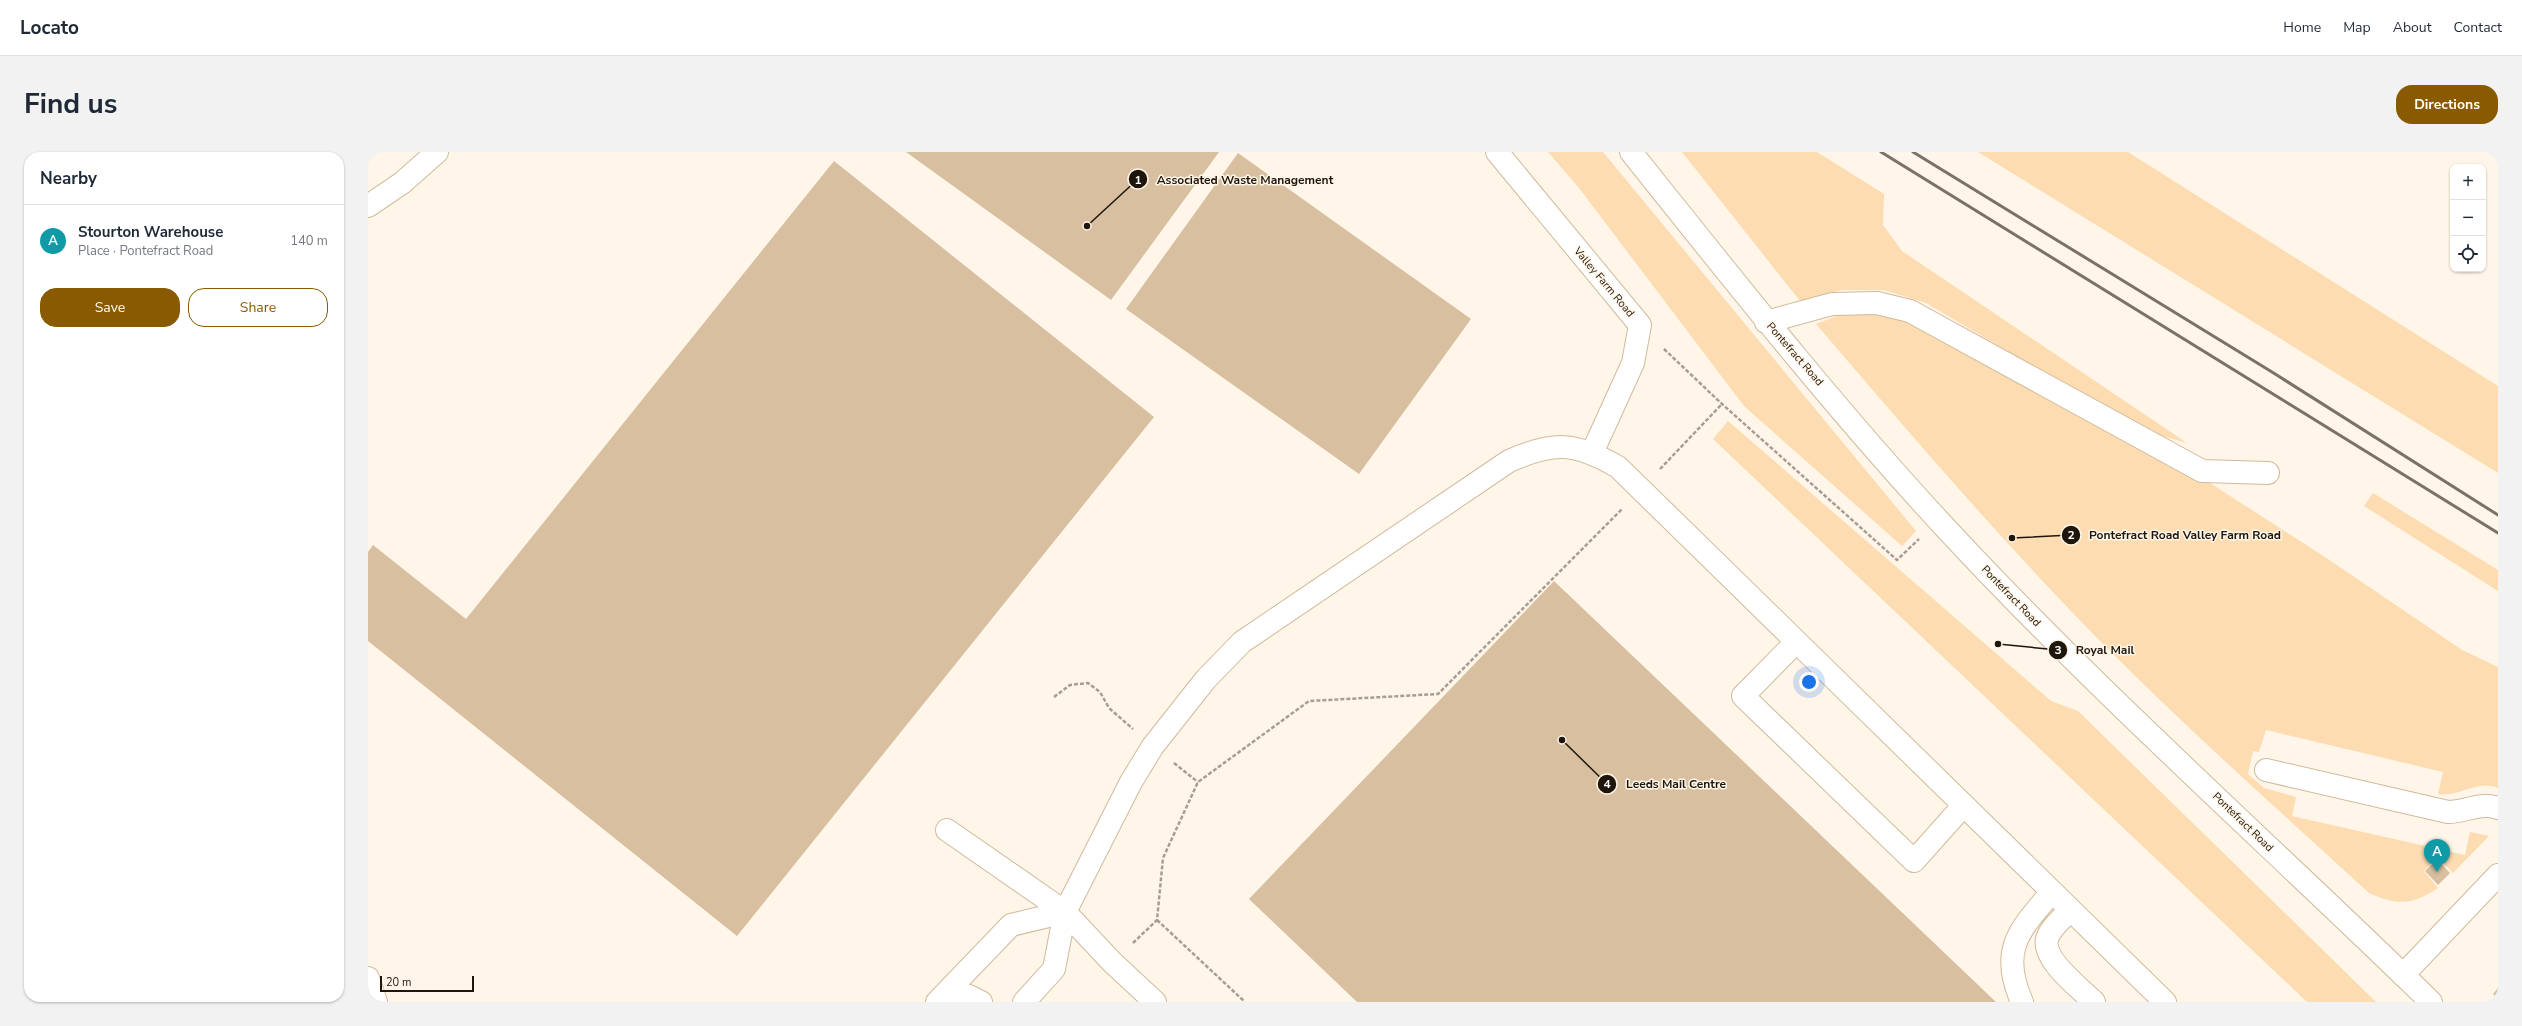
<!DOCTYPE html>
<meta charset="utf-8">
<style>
:root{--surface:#fff;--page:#f2f2f3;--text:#1f2937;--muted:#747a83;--line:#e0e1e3;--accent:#895a00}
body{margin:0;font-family:"Nunito Sans",sans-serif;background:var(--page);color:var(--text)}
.controls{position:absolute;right:12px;top:12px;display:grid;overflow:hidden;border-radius:8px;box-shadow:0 1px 3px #0004}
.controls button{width:36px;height:36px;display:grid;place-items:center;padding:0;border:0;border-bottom:1px solid var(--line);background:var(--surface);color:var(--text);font:20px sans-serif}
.scale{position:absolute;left:12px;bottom:10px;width:94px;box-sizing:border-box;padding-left:4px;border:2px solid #1f160b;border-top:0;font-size:11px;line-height:14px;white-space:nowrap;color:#1f160b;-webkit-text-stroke:3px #fff5e8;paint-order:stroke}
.you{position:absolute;left:1441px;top:530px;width:14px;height:14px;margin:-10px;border:3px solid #fff;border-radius:50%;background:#1a73e8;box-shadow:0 0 0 6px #1a73e833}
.badge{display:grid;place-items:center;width:26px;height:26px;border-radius:50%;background:var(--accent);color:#fff;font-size:13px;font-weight:700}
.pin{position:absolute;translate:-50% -33px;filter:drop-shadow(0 1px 2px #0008)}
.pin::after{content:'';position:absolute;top:21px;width:14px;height:12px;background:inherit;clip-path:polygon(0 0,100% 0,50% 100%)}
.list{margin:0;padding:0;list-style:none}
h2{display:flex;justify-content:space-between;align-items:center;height:52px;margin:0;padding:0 16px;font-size:17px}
h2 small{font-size:13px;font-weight:400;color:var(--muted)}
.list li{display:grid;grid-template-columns:26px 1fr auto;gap:12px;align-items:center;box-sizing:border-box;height:72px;padding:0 16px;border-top:1px solid var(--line)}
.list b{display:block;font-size:15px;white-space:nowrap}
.list p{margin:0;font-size:13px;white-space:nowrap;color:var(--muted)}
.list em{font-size:13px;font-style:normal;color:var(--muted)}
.actions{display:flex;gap:8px;padding:12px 16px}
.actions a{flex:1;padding:9px 0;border:1px solid var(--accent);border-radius:16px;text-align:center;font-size:14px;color:var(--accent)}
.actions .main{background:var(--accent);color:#fff}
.icon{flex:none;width:22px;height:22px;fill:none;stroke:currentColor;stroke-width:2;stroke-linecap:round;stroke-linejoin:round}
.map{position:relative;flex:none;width:2130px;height:850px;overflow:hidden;border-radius:16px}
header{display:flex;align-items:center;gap:24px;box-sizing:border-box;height:56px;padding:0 20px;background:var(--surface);border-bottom:1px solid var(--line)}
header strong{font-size:19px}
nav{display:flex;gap:22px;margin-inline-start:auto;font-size:14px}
.intro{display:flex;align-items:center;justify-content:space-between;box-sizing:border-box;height:96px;padding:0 24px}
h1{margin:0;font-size:28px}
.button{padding:10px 18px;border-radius:16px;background:var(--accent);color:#fff;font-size:14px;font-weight:700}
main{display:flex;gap:24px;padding:0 24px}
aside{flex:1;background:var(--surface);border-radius:16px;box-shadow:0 1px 3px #0004}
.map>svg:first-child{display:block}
</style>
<header>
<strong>Locato</strong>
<nav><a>Home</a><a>Map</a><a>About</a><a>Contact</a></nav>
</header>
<div class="intro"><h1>Find us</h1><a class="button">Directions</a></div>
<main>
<aside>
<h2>Nearby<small></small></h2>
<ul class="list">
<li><span class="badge" style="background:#0f9aa8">A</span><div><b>Stourton Warehouse</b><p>Place · Pontefract Road</p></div><em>140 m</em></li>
</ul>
<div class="actions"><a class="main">Save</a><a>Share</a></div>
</aside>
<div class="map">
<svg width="2130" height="850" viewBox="0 0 2130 850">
<rect width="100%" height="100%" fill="#fff5e8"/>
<!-- green -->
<path fill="#fddcb1" d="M1180 0H1235L1548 379 1534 394 1376 254 1211 36Z
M1314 0H1449L1516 42 1515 73 1534 99 1819 291 1773 278 1558 151 1516 138H1474L1432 149Z
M1610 0H1760L2130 234V321Z
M1476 161 1526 164 1551 173 1845 333 1957 405 2094 498 2130 515V636C2108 627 2092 646 2070 642L2075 620 1898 578 1891 600 1885 599 1880 622 1896 636 1928 645 1924 664 2097 703 2102 680 2121 684 2085 721 2069 705 2056 719 2070 736C2044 753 2029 754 2001 741 1893 642 1783 545 1683 438 1602 352 1525 262 1448 172Z
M1360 269 1683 549 1710 559 2008 850H1939L1345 287Z
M2005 341 2130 418V439L1996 354Z"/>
<!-- building -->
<path fill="#d7bfa0" d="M538 0H851L743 148Z
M870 1 1103 167 991 322 758 157Z
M466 9 786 265 369 784 0 489V400L5 393 98 467Z
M1186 429 1628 850H989L881 747Z
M2069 707 2082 721 2070 733 2057 719Z
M2130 836V847L2125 842Z"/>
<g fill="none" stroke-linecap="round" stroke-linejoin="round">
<!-- minor casing -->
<g stroke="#d1ba9b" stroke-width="24">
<path id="minor" d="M1129 0 1272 173 1265 211 1224 301
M0 54 34 31 69 0
M1398 170 1464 152 1509 151 1542 159 1834 319 1900 321
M1428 490 1375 544 1546 709 1595 654
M1898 618 2080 660C2098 660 2111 650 2130 656
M579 678 697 760 744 810 787 850
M1702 758C1695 766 1682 776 1679 787 1674 808 1712 836 1726 850
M2035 823 2130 723
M0 826 8 850
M579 840 601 844 613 850
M569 850 643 773 697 760
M656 850 686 817 697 760 763 630 785 594 838 527 874 490 1141 309C1186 289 1207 290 1250 315L1797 850
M1654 850C1631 798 1651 778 1684 740"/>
</g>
<!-- major casing -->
<g stroke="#d1ba9b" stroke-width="24">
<path id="major" d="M1263 0C1363 125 1463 252 1572 370 1727 538 1899 690 2063 850"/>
</g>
<!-- path -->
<path stroke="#a79e92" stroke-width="2.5" stroke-dasharray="4 2" stroke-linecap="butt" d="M1296 197 1354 252 1529 408 1551 387
M1292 317 1354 252
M686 545 702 533 720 531 732 540 741 556 765 577
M806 611 830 630
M789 768 877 850
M765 791 789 768 795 706 830 630 941 549 1070 542 1254 357"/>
<!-- minor -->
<use href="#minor" stroke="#fff" stroke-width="22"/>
<!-- major -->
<use href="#major" stroke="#fff" stroke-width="22"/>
<!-- rail -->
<path stroke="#7b7266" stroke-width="3" d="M1513 0 2130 381
M1545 0 1904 220 2130 363"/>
</g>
<g text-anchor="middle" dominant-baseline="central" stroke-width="3" stroke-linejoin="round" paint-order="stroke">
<!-- street labels -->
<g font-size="11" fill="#1f160b" stroke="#fff5e8">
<text transform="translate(1236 130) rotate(50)">Valley Farm Road</text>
<text transform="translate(1427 202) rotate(49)">Pontefract Road</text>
<text transform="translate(1643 444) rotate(46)">Pontefract Road</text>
<text transform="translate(1875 670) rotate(44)">Pontefract Road</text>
</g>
</g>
<!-- callouts -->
<path fill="none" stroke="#1f160b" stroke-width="1.5" d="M719 74L770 27M1644 386L1703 383M1630 492L1690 498M1194 588L1239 632"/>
<g fill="#1f160b" stroke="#fff5e8" stroke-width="1.5">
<circle cx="719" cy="74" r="4"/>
<circle cx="1644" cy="386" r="4"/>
<circle cx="1630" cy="492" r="4"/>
<circle cx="1194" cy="588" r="4"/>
<circle cx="770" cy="27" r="10"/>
<circle cx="1703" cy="383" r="10"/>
<circle cx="1690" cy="498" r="10"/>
<circle cx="1239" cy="632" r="10"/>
</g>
<g font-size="12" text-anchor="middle" font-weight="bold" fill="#fff">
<text x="770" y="32">1</text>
<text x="1703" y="387">2</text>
<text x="1690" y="502">3</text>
<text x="1239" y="636">4</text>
</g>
<g font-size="12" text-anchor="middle" font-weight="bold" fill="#1f160b" stroke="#fff5e8" stroke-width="3" stroke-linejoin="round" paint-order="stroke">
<text x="877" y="32">Associated Waste Management</text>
<text x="1817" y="387">Pontefract Road Valley Farm Road</text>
<text x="1737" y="502">Royal Mail</text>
<text x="1308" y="636">Leeds Mail Centre</text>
</g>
</svg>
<div class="controls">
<button>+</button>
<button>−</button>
<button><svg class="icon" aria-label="locate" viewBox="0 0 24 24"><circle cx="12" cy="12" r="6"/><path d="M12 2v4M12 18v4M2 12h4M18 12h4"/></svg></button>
</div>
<div class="scale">20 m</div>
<div class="you"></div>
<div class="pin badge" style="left:2069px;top:720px;background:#0f9aa8">A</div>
</div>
</main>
